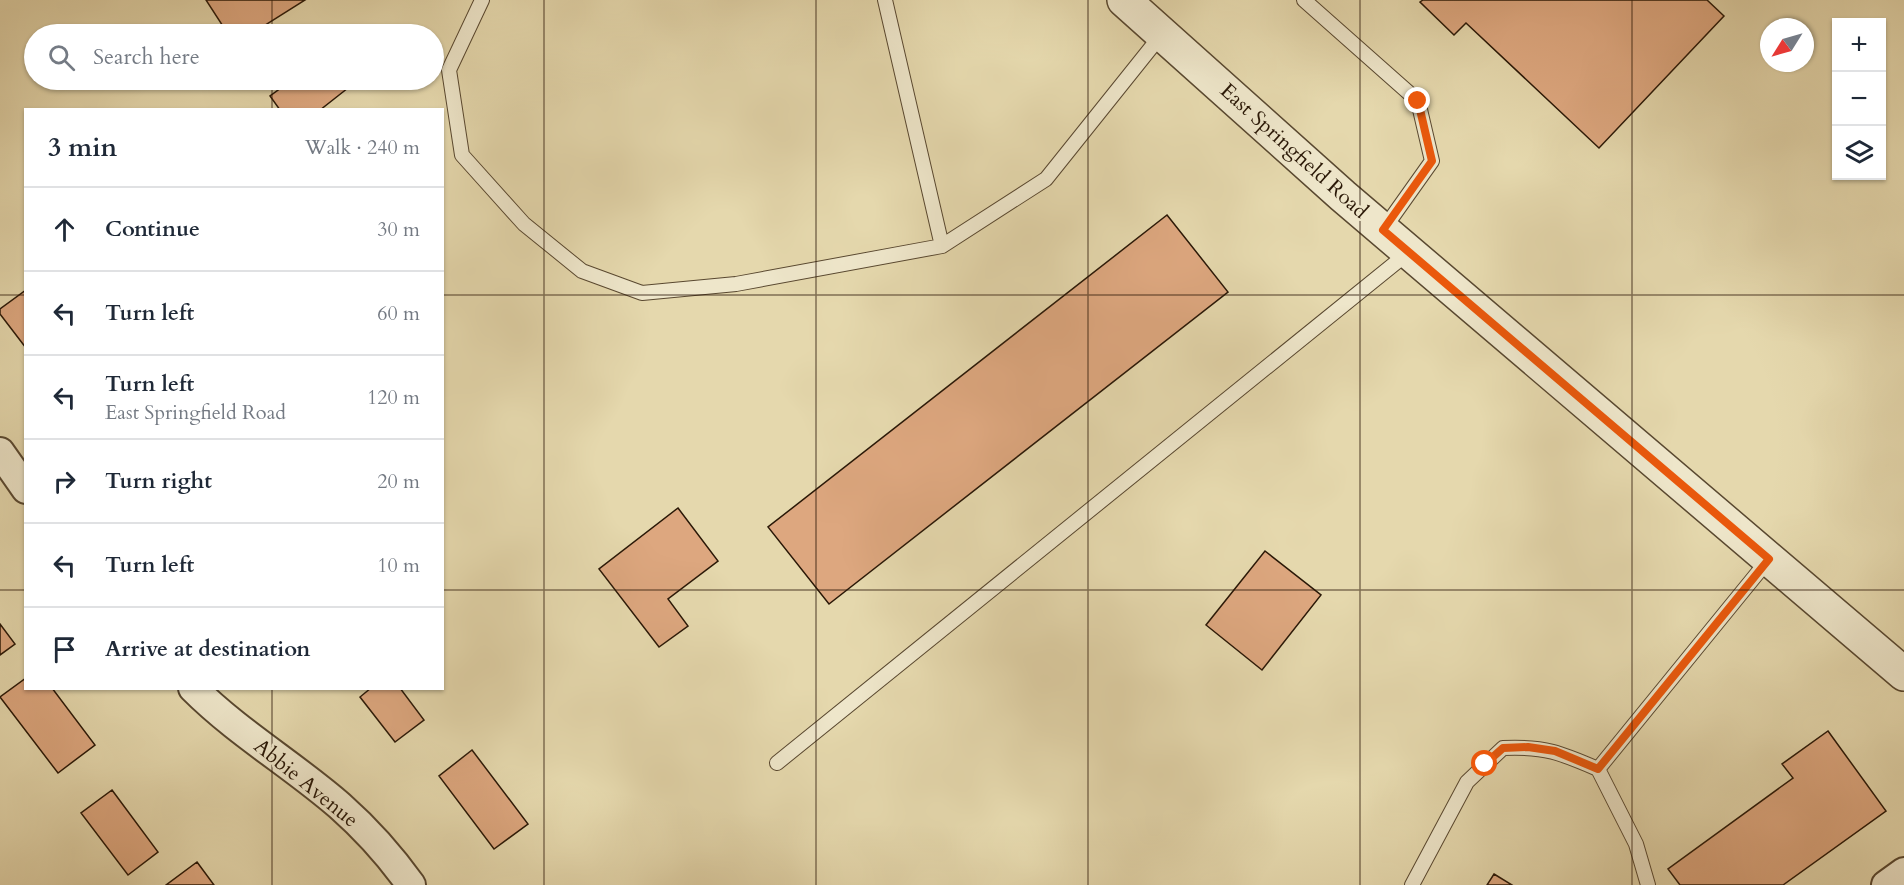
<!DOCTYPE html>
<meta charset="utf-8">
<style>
:root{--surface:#fff;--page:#f2f2f3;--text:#1f2937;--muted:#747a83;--line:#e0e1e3}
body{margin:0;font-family:Cardo,serif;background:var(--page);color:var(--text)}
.controls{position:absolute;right:18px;top:18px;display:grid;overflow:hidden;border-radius:0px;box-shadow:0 2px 4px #0004}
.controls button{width:54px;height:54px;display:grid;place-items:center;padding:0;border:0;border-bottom:2px solid var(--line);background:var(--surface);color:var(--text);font:30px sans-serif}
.compass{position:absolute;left:1760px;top:18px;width:54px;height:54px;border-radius:50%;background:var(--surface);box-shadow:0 2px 4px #0004;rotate:233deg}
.stop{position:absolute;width:18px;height:18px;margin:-14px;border:4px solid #ea580c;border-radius:50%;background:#fff}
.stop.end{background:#ea580c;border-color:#fff;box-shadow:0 2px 6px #0008}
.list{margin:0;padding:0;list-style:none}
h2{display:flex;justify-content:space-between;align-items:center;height:78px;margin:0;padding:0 24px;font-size:26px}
h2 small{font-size:20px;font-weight:400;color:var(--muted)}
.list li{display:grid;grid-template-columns:39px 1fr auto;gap:18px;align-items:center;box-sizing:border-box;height:84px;padding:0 24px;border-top:2px solid var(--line)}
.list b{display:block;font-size:22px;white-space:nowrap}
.list p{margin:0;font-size:20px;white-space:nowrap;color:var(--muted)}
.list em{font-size:20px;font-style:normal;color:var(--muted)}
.icon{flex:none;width:33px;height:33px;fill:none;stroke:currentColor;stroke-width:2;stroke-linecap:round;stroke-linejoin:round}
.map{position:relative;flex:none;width:1904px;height:885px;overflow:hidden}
.search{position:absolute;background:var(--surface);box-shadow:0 2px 4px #0004;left:24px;top:24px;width:420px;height:66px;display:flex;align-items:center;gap:15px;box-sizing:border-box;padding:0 21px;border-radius:33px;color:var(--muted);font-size:22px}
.panel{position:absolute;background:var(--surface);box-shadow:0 2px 4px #0004;left:24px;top:108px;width:420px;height:582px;border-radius:0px}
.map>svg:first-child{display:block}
</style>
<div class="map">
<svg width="1904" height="885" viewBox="0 0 1904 885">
<rect width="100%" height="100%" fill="#e5d8ad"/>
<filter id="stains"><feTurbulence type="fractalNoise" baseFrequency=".00333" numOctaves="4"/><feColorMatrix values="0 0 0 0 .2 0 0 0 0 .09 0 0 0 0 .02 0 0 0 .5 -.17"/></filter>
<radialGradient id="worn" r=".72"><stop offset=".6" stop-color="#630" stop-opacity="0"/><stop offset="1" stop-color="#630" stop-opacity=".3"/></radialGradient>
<!-- building -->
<path fill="#dda77f" stroke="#2a1807" stroke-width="1.5" d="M206 0H305L251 34H228Z
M1423 0H1707L1724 16 1599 148 1466 23 1454 35 1420 2Z
M292 80H341L348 88 320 110H280L270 96Z
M1167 215 1228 292 829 604 768 527Z
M26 290V348L0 314V309Z
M678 508 718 561 668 599 688 626 659 647 599 569Z
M1265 551 1321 595 1262 670 1206 625Z
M0 624 15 644 0 655Z
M26 678V688H52L95 745 58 773 0 697Z
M371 688H400L424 720 395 742 360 697Z
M1828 731 1886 811 1783 885H1680L1668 869 1793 778 1782 764Z
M472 750 528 824 494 849 439 776Z
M112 790 158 852 128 875 81 813Z
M197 862 214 885H166Z
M1494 874 1512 885H1487Z"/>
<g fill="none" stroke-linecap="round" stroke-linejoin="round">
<!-- service casing -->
<g stroke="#594830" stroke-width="16">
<path id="service" d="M482 0 449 70 462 155 524 224 582 271 642 293 736 284 942 246 1046 179 1162 34
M885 0 942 246
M1304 0 1418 101 1432 161 1383 230
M777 763 1409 252
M1598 769 1769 559
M1412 885 1467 782 1503 748C1545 746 1561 753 1598 769L1636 844 1648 885"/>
</g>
<!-- minor casing -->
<g stroke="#594830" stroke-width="32">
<path id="minor" d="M0 452 26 489
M193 688C238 733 293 765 340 806 366 829 391 857 411 885
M1886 885 1904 872"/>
</g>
<!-- tertiary casing -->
<g stroke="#594830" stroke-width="36">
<path id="tertiary" d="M1124 0 1343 196 1904 674"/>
</g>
<!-- service -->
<use href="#service" stroke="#eee6ca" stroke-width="14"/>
<!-- minor -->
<use href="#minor" stroke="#eee6ca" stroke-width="28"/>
<!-- tertiary -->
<use href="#tertiary" stroke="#eee6ca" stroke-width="33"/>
</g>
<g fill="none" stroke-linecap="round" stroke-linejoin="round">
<!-- route -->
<path stroke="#ea580c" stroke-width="8" d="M1418 101 1432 161 1383 230 1769 559 1598 769 1555 751 1528 747 1503 748 1485 764"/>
</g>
<!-- grid -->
<path fill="none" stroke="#2a1807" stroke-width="1.5" stroke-opacity="0.55" d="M272 0V34M544 0V885M816 0V885M1088 0V885M1360 0V885M1632 0V885M272 80V110M0 295H26M442 295H1904M0 590H26M442 590H1904M272 688V885"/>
<g text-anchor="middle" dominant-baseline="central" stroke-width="5" stroke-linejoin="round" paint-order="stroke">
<!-- street labels -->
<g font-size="21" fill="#2a1807" stroke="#eee6ca">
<text transform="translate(1294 151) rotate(42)">East Springfield Road</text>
<text transform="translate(306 783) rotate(39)">Abbie Avenue</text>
</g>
</g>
<rect width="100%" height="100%" filter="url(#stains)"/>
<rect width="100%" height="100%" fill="url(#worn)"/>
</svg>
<div class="controls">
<button>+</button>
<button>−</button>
<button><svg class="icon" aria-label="layers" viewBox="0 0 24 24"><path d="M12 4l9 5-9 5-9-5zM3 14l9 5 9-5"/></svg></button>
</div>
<svg class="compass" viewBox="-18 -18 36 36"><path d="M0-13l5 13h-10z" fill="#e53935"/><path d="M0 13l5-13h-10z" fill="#747a83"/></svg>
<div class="stop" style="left:1485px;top:764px"></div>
<div class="stop end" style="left:1418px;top:101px"></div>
<div class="search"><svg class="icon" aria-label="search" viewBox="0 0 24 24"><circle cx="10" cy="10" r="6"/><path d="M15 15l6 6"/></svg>Search here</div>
<section class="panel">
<h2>3 min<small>Walk · 240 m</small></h2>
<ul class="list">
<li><svg class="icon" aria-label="ahead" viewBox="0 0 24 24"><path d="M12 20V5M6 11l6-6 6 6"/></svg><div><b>Continue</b></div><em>30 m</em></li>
<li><svg class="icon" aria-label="left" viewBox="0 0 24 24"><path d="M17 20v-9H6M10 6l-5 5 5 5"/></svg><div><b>Turn left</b></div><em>60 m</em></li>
<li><svg class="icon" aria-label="left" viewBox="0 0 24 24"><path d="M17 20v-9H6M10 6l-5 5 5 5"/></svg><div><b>Turn left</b><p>East Springfield Road</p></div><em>120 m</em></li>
<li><svg class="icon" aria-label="right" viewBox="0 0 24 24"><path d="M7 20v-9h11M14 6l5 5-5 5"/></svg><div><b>Turn right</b></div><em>20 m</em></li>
<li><svg class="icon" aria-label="left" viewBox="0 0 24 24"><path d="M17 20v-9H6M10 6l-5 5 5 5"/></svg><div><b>Turn left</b></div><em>10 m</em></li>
<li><svg class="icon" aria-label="arrive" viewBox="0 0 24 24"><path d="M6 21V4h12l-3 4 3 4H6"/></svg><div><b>Arrive at destination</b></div></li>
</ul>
</section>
</div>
